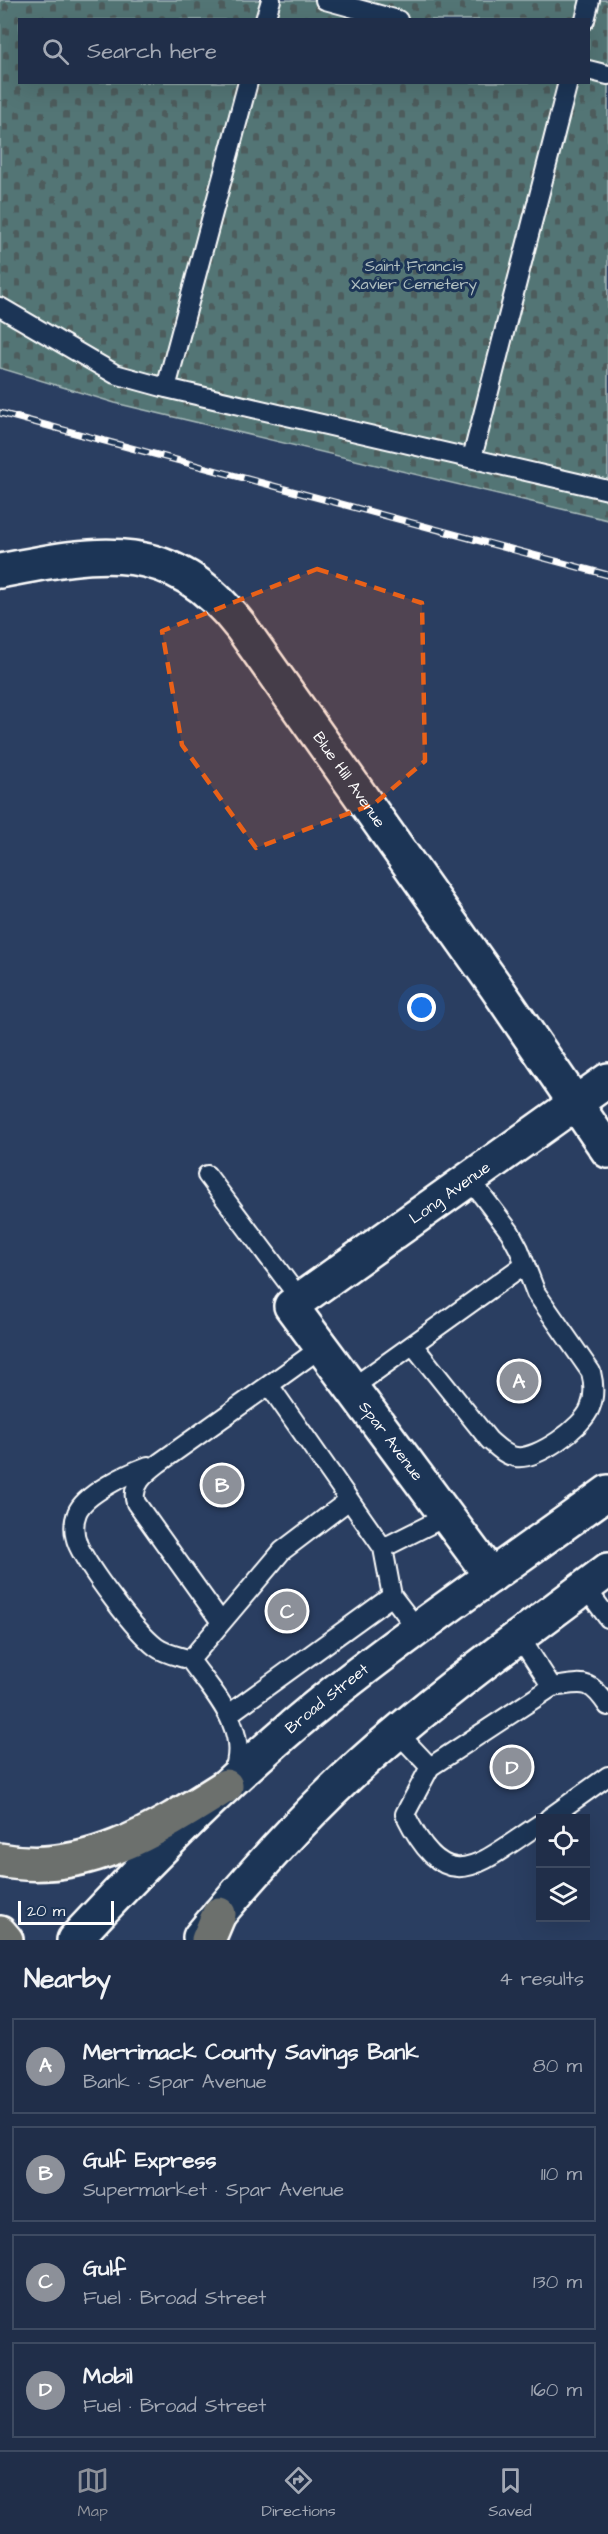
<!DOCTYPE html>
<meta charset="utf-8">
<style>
:root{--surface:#202e49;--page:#283650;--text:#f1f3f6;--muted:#a2a8b4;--line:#3d4a61;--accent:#8c9099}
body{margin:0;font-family:"Architects Daughter",sans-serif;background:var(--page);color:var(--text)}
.controls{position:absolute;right:18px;bottom:18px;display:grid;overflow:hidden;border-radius:0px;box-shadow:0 6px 24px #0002}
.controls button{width:54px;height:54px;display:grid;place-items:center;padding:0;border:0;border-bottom:2px solid var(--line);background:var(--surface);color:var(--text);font:30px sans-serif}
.scale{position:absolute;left:18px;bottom:15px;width:96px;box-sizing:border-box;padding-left:6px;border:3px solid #fff;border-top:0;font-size:16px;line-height:21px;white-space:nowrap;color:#fff;-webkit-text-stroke:4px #1d3557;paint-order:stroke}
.you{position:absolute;left:422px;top:1008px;width:21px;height:21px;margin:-15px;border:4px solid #fff;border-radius:50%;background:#1a73e8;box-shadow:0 0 0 9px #1a73e833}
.badge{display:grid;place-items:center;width:39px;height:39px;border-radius:50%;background:var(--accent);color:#fff;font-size:20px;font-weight:700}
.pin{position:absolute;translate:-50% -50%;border:3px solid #fff;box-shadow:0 2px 6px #0006}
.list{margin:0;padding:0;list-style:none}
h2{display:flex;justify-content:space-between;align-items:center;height:78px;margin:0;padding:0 24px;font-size:26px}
h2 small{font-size:20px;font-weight:400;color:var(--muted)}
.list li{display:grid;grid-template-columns:39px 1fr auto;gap:18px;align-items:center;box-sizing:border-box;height:96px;margin:0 12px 12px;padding:0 12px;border:2px solid var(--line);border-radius:0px}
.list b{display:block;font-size:22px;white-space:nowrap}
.list p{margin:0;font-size:20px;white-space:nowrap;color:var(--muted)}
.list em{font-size:20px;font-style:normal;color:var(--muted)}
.icon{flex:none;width:33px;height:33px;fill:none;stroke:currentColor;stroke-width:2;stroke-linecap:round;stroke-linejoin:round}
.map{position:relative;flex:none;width:608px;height:1940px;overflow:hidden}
.search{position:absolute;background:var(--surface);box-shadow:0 6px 24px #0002;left:18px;right:18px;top:18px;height:66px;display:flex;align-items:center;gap:15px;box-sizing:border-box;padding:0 21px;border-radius:0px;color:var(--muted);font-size:22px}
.sheet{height:510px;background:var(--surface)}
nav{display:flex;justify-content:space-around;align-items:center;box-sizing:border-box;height:84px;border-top:2px solid var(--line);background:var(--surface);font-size:16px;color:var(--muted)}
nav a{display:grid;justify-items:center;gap:3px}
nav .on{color:var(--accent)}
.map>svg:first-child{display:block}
</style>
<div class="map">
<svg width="608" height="1940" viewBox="0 0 608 1940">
<defs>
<pattern id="cemetery-stones" width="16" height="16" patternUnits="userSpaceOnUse" patternTransform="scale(1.5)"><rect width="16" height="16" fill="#527475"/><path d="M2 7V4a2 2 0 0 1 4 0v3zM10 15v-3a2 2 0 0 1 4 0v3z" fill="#4e5c5c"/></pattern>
</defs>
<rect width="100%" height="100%" fill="#2a3e61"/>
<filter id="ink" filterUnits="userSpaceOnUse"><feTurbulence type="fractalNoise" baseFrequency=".0167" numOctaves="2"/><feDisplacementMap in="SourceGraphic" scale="12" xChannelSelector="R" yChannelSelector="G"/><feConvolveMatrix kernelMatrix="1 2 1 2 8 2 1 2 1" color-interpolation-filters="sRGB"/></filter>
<g filter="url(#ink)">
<!-- cemetery -->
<path fill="url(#cemetery-stones)" stroke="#a8baba" stroke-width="1.5" fill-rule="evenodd" d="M0 0H608V520L115 403 0 368ZM20 20H588V82H20Z"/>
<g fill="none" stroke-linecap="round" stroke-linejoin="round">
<!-- service casing -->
<g stroke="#fff" stroke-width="22">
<path id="service" d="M325 0 398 20
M265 20 271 0
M585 20 590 0
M588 70 608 75
M0 307 115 374 166 388 608 490
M166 388 248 82
M472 458 568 82
M207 1175 300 1299
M413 1345 489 1440C497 1447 506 1456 516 1457 537 1460 583 1427 590 1408 595 1396 594 1384 591 1372L536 1293 519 1249 510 1232 469 1178
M352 1388 525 1264
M148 1466C129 1473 84 1494 77 1513 73 1523 74 1535 78 1545 89 1569 135 1631 156 1647 165 1654 179 1656 190 1660
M383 1548 447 1516
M585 1587 608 1618
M392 1596 418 1630
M221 1622 136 1503C130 1485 146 1473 159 1463L269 1385
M552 1687C584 1683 589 1678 608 1706
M229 1714 392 1596 383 1548 269 1385 322 1347
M397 1732 430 1767 552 1687 519 1636
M430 1767 405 1814C448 1901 478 1864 540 1824
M232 1775C252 1731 214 1694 190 1660L282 1551 349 1500
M549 1818 608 1776"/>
</g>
<!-- minor casing -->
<g stroke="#fff" stroke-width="38">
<g id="minor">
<path id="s1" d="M491 1576 291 1306 608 1080"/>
</g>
</g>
<!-- tertiary casing -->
<g stroke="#fff" stroke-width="38">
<g id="tertiary">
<path id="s2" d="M0 571C101 551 171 537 241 627L496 987 608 1151"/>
</g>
</g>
<!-- secondary casing -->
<g stroke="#fff" stroke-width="38">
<g id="secondary">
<path d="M200 1937C261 1863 325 1792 399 1731 466 1674 538 1623 608 1570"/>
<path id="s3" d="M74 1940C149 1859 227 1780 312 1710 407 1633 509 1564 608 1492"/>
</g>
</g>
<!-- motorway casing -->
<g stroke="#fff" stroke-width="38">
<path id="motorway" d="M0 1860C84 1877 158 1829 226 1786
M0 1933 6 1940
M208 1940 219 1914"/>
</g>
<!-- service -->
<use href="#service" stroke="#1d3557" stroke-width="18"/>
<!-- minor -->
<use href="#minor" stroke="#1d3557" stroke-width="33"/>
<!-- tertiary -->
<use href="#tertiary" stroke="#1d3557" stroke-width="33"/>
<!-- secondary -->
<use href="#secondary" stroke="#1d3557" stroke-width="33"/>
<!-- motorway -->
<use href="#motorway" stroke="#6c706d" stroke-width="33"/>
<!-- rail casing -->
<g stroke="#fff" stroke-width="7">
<path id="rail" d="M0 413 608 575"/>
</g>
<!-- rail -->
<use href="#rail" stroke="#1d3557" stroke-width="4.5" stroke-dasharray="14" stroke-linecap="butt"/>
</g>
</g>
<!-- marked area -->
<path fill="#e96118" fill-opacity="0.2" stroke="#e96118" stroke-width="4.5" stroke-dasharray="12 8" stroke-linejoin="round" d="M317 569 422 603 425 761 374 804 256 848 182 745 162 631Z"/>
<g text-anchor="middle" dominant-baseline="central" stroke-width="6" stroke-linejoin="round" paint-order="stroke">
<!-- park labels -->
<g font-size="16" fill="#b1c0c1" stroke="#1d3557">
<text x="414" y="266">Saint Francis<tspan x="414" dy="18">Xavier Cemetery</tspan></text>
</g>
<!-- street labels -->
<g font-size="16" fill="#fff" stroke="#1d3557">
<text stroke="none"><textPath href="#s2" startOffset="453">Blue Hill Avenue</textPath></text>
<text stroke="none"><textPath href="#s1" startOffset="531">Long Avenue</textPath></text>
<text transform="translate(391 1441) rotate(53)">Spar Avenue</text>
<text stroke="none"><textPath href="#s3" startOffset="350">Broad Street</textPath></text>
</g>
</g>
</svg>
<div class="controls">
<button><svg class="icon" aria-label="locate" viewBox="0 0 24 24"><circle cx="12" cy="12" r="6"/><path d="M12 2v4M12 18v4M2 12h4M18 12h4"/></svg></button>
<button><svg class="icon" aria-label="layers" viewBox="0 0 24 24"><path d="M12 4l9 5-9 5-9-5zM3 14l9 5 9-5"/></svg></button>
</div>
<div class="scale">20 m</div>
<div class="you"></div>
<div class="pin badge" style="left:519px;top:1381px">A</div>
<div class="pin badge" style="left:222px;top:1485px">B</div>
<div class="pin badge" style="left:287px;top:1611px">C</div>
<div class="pin badge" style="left:512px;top:1767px">D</div>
<div class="search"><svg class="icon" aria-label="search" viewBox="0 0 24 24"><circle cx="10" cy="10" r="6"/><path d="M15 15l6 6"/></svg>Search here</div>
</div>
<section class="sheet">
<h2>Nearby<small>4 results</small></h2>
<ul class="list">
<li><span class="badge">A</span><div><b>Merrimack County Savings Bank</b><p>Bank · Spar Avenue</p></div><em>80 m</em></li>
<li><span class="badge">B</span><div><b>Gulf Express</b><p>Supermarket · Spar Avenue</p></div><em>110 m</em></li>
<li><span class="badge">C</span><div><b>Gulf</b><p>Fuel · Broad Street</p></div><em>130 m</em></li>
<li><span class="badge">D</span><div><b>Mobil</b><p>Fuel · Broad Street</p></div><em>160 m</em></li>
</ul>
</section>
<nav>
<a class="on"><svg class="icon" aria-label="map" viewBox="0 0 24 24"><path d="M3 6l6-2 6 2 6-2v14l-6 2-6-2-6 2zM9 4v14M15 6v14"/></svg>Map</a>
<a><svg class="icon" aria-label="directions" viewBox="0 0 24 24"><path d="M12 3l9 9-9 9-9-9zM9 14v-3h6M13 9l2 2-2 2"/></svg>Directions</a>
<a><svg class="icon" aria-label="saved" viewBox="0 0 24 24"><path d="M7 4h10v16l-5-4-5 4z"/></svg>Saved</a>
</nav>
